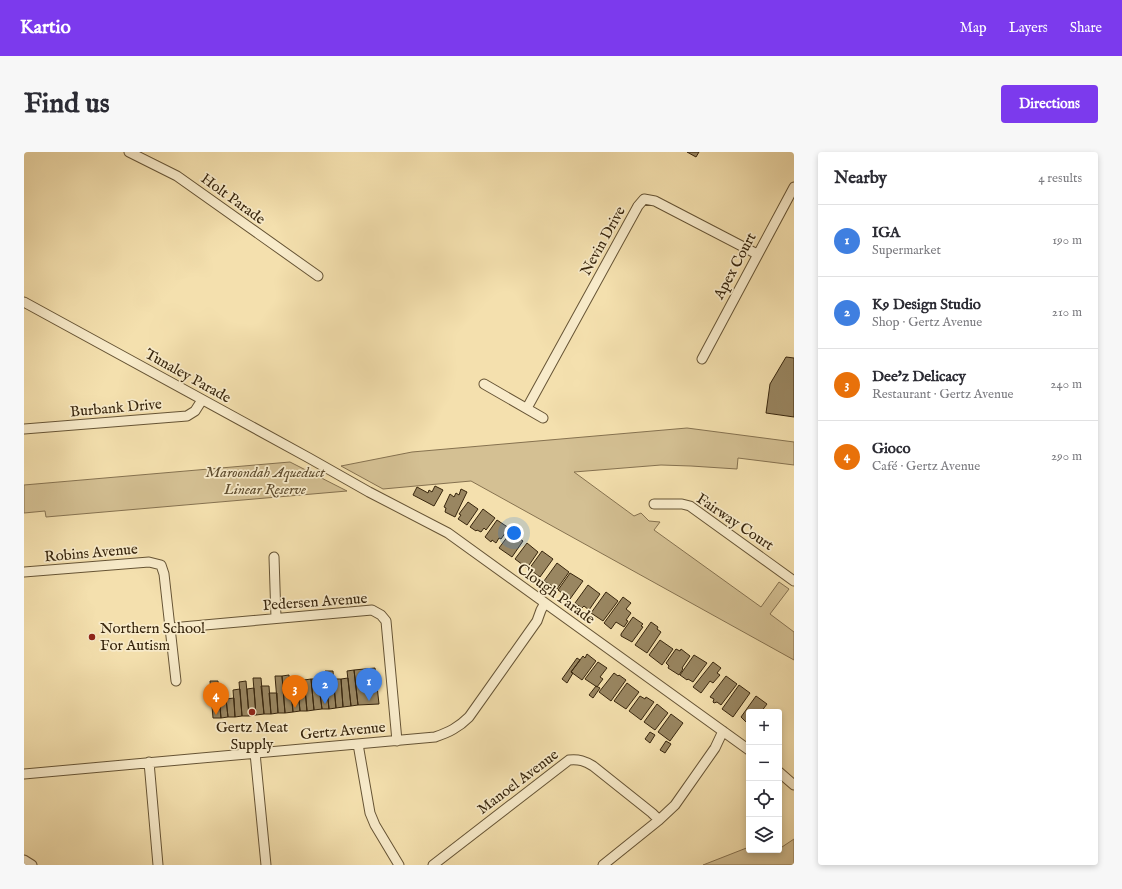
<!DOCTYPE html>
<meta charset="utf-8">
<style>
:root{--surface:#fff;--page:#f7f7f7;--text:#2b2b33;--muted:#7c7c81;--line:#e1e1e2;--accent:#7c3aed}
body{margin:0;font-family:"IM FELL English",serif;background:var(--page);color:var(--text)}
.controls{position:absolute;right:12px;bottom:12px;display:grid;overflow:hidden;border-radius:4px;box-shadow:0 2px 6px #0003}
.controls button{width:36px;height:36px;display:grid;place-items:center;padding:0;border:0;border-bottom:1px solid var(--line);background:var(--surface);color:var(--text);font:20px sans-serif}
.you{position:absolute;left:490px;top:381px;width:14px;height:14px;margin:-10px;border:3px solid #fff;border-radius:50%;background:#1a73e8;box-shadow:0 0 0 6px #1a73e833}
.badge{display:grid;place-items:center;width:26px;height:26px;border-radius:50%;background:var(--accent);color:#fff;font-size:13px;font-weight:700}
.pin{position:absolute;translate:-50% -33px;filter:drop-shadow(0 1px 2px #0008)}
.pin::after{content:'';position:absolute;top:21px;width:14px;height:12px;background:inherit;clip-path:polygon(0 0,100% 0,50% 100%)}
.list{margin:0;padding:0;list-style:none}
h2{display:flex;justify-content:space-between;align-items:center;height:52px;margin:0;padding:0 16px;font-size:17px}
h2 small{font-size:13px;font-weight:400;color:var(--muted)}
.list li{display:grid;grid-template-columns:26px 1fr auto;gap:12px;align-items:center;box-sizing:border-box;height:72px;padding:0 16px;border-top:1px solid var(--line)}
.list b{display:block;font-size:15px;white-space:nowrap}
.list p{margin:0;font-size:13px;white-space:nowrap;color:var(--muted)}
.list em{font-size:13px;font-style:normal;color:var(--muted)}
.icon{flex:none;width:22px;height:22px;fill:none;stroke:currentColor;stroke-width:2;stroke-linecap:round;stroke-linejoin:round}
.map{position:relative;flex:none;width:770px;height:713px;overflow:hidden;border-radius:4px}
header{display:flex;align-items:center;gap:24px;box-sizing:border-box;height:56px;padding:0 20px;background:var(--accent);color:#fff}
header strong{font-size:19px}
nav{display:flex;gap:22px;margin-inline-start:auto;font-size:14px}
.intro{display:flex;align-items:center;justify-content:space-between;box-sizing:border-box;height:96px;padding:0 24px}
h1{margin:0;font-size:28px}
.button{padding:10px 18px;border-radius:4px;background:var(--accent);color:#fff;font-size:14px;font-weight:700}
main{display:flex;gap:24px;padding:0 24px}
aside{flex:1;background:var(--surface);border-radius:4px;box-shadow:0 2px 6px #0003}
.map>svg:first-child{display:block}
</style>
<header>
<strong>Kartio</strong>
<nav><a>Map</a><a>Layers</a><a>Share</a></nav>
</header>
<div class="intro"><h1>Find us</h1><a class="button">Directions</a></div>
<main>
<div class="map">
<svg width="770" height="713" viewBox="0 0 770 713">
<rect width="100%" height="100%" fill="#f4e0ae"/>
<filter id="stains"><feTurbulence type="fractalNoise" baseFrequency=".005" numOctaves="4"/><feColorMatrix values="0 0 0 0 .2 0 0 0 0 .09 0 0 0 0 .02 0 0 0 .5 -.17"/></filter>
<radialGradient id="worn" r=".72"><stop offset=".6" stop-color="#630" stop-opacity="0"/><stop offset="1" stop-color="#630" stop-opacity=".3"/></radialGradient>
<!-- green -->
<path fill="#d4c093" stroke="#867250" d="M663 276 770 290V313L714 306 713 317 667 314 637 313 550 320 610 364 617 361 625 369 636 370 630 378 737 455 755 430 765 437 746 462 770 480V508L447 329 359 337 317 314 388 300Z
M266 310 323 339 22 365 21 359 0 361V333Z
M770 687V713H679L725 695V698H755V697Z"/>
<!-- building -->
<path fill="#998661" stroke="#37250d" d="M663 0H675L672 5Z
M762 205 770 206V265L742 261 746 232Z
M411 334 419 338 410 354 389 343 393 335 404 341 405 338 408 340Z
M437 337 443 340 431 365 421 360 422 356 420 355 426 342 430 345 432 341 435 343Z
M444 350 454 357 443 373 434 367 437 363 435 362Z
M459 357 471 366 462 378 460 376 457 380 453 378 452 379 446 375Z
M473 368 485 376 477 387 475 386 472 391 468 388 467 390 461 385Z
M487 380 499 389 488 405 475 396Z
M503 391 514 400 503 416 491 407Z
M518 399 529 407 516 425 505 417Z
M533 411 545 420 533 437 520 429Z
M546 421 559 429 546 447 534 438Z
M564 433 576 442 565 458 560 454 558 456 551 451Z
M582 440 594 449 579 469 567 461Z
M599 445 607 451 602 457 607 461 602 468 604 469 600 475 592 470 587 477 580 471Z
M609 465 619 472 617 474 619 475 608 490 597 484V482Z
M627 470 634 475 633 477 637 480 623 501 611 493Z
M636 488 649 497 638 513 625 503Z
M652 497 656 499 657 497 666 504 658 516 659 517 655 523 644 516 645 514 642 511Z
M563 502 572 509 558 528 547 520 559 504 561 506Z
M670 503 683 511 669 530 664 527 663 528 656 523Z
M553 506 556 508 547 520 549 521 543 531 538 527Z
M574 510 583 516 576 525 579 527 573 535 561 527Z
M689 510 697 516 693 521 696 523 689 531 686 529 677 541 669 535Z
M351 516 355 552 334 553 330 518Z
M330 518 334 553 327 554 323 519Z
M301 519H309L312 556 305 557Z
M590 521 594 524 595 523 602 528 587 549 575 540Z
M265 523 269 560 261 561 258 524Z
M251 524H258L261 561H254Z
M702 524 713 532 697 553 693 550 690 551 689 550 690 547 686 545Z
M229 526H237L240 562 232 563Z
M302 526 305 557H298L294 527Z
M324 526 327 554 319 555 317 527Z
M287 527H294L298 557 290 558Z
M287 527 290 558 283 559 280 528Z
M309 527H317L319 555 312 556Z
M186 529H194L197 566H189Z
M222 529 225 564H218L215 530Z
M273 530H277V535H281L283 559H276Z
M603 531 615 540 602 557 590 549Z
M715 533 726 541 709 565 698 557Z
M237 534H245L247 562H240Z
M572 534 576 536 569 546 565 543Z
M230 536 232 563 225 564 223 537Z
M274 536 276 559 269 560 267 537Z
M216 537 218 564 211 565 209 538Z
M245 541H253L254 561 247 562Z
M616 544 621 547 622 545 630 550 617 568 605 559Z
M732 544 743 552 737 560H725V573L717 565Z
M210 546 211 565H204L202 547Z
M195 547H202L204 565 197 566Z
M633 552 644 561 631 578 620 570Z
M647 562 659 571 646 589 634 580Z
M626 580 631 583 626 591 621 587Z
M642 589 647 592 641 601 636 598Z"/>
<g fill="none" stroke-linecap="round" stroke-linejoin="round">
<!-- minor casing -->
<g stroke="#665435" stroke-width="11">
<path id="minor" d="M105 0 153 24 294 124
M0 150 285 306 345 340 424 381 725 598
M678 207 770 35
M460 232 519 266
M503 256 614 54 620 47 631 49 733 102
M0 277 163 264 171 259 178 248
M630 352H658L666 354 770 429
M250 405 252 466
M0 420 125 410 137 413 140 422 152 529
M147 476 348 458 357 463 362 469 373 589
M334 592 346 661 351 673 375 713
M231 601 242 713
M125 610 134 713
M755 620 770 633
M0 622 411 585C425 580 434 576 445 565L513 469 517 458 521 451
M0 708 8 713
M409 713 545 608C555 607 561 609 569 614L628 661 635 668
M579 713 635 668 651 653 691 596 699 579"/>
</g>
<!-- minor -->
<use href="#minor" stroke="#f8ebca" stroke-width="9"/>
</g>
<!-- markers -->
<g fill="#8f2418" stroke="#f8ebca" stroke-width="1.5">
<circle cx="68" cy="485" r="4"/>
<circle cx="228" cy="560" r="4"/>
</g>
<g text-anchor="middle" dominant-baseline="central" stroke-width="3.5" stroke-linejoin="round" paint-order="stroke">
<!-- street labels -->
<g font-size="15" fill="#37250d" stroke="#f8ebca">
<text transform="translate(209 47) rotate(36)">Holt Parade</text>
<text transform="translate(579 89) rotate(-61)">Nevin Drive</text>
<text transform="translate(711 114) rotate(-62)">Apex Court</text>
<text transform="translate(164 224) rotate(29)">Tunaley Parade</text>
<text transform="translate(92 256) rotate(-5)">Burbank Drive</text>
<text transform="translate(711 370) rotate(34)">Fairway Court</text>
<text transform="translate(67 401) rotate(-5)">Robins Avenue</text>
<text transform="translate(532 442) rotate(36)">Clough Parade</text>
<text transform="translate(291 450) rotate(-4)">Pedersen Avenue</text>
<text transform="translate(319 579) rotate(-5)">Gertz Avenue</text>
<text transform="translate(494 630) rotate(-37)">Manoel Avenue</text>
</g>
<!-- park labels -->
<g font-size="15" font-style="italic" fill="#5e4c2e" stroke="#f8ebca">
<text x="241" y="320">Maroondah Aqueduct<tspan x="241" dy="17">Linear Reserve</tspan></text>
</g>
<!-- poi labels -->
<g font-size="15" fill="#37250d" stroke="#f8ebca" text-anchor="start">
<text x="76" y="476">Northern School<tspan x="76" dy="17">For Autism</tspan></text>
<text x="228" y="575" text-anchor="middle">Gertz Meat<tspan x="228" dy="17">Supply</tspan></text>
</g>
</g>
<rect width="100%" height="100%" filter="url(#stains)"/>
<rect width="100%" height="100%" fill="url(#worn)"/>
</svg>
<div class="controls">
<button>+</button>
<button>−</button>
<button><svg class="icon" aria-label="locate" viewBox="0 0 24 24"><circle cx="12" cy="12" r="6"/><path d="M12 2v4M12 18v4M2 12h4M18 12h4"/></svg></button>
<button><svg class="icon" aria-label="layers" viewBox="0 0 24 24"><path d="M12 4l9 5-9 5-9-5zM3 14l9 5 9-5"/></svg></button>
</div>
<div class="you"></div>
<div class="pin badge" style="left:345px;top:549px;background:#3f7fe0">1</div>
<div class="pin badge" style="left:301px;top:552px;background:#3f7fe0">2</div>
<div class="pin badge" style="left:271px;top:556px;background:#e8710a">3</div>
<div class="pin badge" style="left:192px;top:563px;background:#e8710a">4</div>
</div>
<aside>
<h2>Nearby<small>4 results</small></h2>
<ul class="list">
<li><span class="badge" style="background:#3f7fe0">1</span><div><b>IGA</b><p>Supermarket</p></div><em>190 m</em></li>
<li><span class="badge" style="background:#3f7fe0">2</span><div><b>K9 Design Studio</b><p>Shop · Gertz Avenue</p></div><em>210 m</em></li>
<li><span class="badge" style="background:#e8710a">3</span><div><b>Dee'z Delicacy</b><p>Restaurant · Gertz Avenue</p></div><em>240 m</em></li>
<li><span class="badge" style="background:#e8710a">4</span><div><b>Gioco</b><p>Café · Gertz Avenue</p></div><em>290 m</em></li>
</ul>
</aside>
</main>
